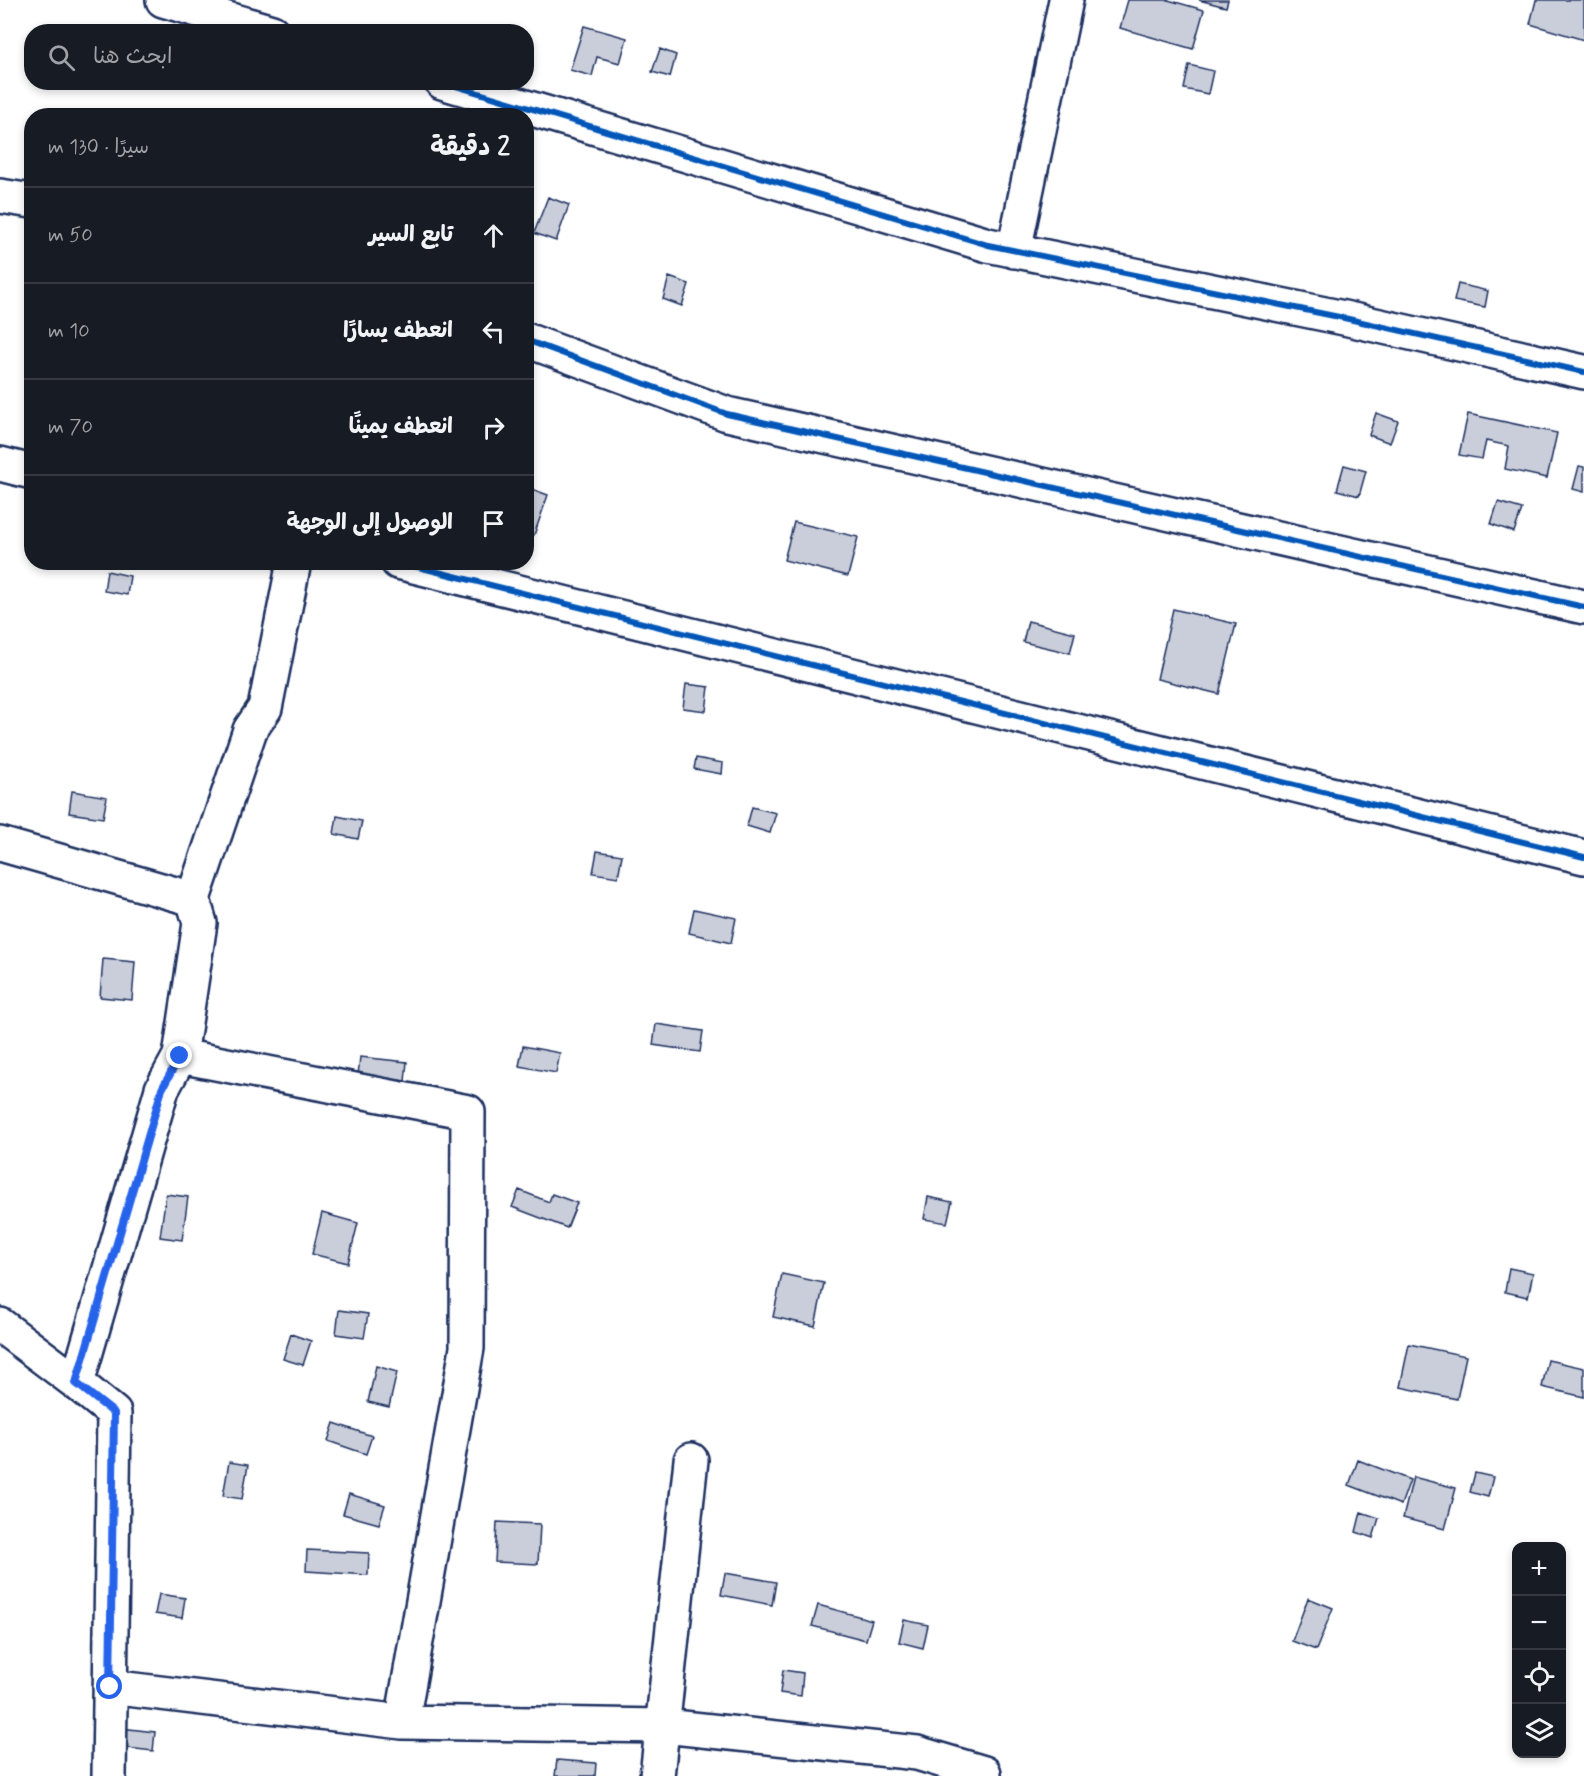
<!DOCTYPE html>
<html lang="ar">
<meta charset="utf-8">
<style>
:root{--surface:#171b24;--page:#242831;--text:#f1f3f6;--muted:#9ea1a6;--line:#363941}
body{margin:0;font-family:Mynerve,"Playpen Sans Arabic",sans-serif;background:var(--page);color:var(--text);direction:rtl}
.controls{position:absolute;right:18px;bottom:18px;display:grid;overflow:hidden;border-radius:12px;box-shadow:0 3px 9px #0003}
.controls button{width:54px;height:54px;display:grid;place-items:center;padding:0;border:0;border-bottom:2px solid var(--line);background:var(--surface);color:var(--text);font:30px sans-serif}
.stop{position:absolute;width:18px;height:18px;margin:-14px;border:4px solid #2563eb;border-radius:50%;background:#fff}
.stop.end{background:#2563eb;border-color:#fff;box-shadow:0 2px 6px #0008}
.list{margin:0;padding:0;list-style:none}
h2{display:flex;justify-content:space-between;align-items:center;height:78px;margin:0;padding:0 24px;font-size:26px}
h2 small{font-size:20px;font-weight:400;color:var(--muted)}
.list li{display:grid;grid-template-columns:39px 1fr auto;gap:18px;align-items:center;box-sizing:border-box;height:96px;padding:0 24px;border-top:2px solid var(--line)}
.list b{display:block;font-size:22px;white-space:nowrap}
.list em{font-size:20px;font-style:normal;color:var(--muted)}
.icon{flex:none;width:33px;height:33px;fill:none;stroke:currentColor;stroke-width:2;stroke-linecap:round;stroke-linejoin:round}
.map{position:relative;flex:none;width:1584px;height:1776px;overflow:hidden;direction:ltr}
.search{position:absolute;background:var(--surface);box-shadow:0 3px 9px #0003;left:24px;top:24px;width:510px;height:66px;display:flex;align-items:center;gap:15px;box-sizing:border-box;padding:0 21px;border-radius:24px;color:var(--muted);font-size:22px}
.panel{position:absolute;background:var(--surface);box-shadow:0 3px 9px #0003;left:24px;top:108px;width:510px;height:462px;border-radius:24px;direction:rtl}
.map>svg:first-child{display:block}
</style>
<div class="map">
<svg width="1584" height="1776" viewBox="0 0 1584 1776">
<rect width="100%" height="100%" fill="#fff"/>
<filter id="ink" filterUnits="userSpaceOnUse"><feTurbulence type="fractalNoise" baseFrequency=".0167" numOctaves="2"/><feDisplacementMap in="SourceGraphic" scale="12" xChannelSelector="R" yChannelSelector="G"/><feConvolveMatrix kernelMatrix="1 2 1 2 8 2 1 2 1" color-interpolation-filters="sRGB"/></filter>
<g filter="url(#ink)">
<!-- building -->
<path fill="#caceda" stroke="#1b2f5e" stroke-width="1.5" d="M1128 0H1168L1204 10 1193 49 1120 28Z
M1199 0H1228L1226 7Z
M1536 0H1584V40L1530 24Z
M584 26 627 38 620 63 597 57 592 76 570 70Z
M660 49 676 55 670 77 652 72Z
M1189 65 1213 71 1208 94 1184 89Z
M548 197 569 205 556 241 534 233Z
M669 277 689 284 682 306 663 299Z
M1458 284 1488 291 1485 307 1454 301Z
M1376 413 1398 421 1390 443 1369 435Z
M1468 414 1557 433 1547 478 1505 469 1509 446 1486 441 1482 459 1459 455Z
M1344 465 1366 471 1359 496 1337 490Z
M1579 466 1584 467V492L1573 489Z
M526 487 548 495 534 535 526 532Z
M1498 502 1522 509 1514 532 1491 524Z
M794 522 858 537 848 576 784 560Z
M107 571 130 576 127 595 104 591Z
M1173 609 1236 624 1219 694 1157 679Z
M1028 621 1075 633 1070 653 1023 642Z
M686 684 709 687 706 711 683 708Z
M696 758 723 763 722 774 694 769Z
M72 791 107 797 103 818 69 813Z
M752 807 776 813 770 833 747 826Z
M337 816 362 821 358 839 334 834Z
M597 851 622 855 618 877 593 873Z
M694 909 736 918 731 943 689 933Z
M103 959 135 962 132 1000 100 997Z
M656 1024 703 1031 700 1052 653 1045Z
M523 1046 560 1053 556 1073 519 1066Z
M360 1057 407 1062 405 1081 358 1075Z
M519 1190 549 1202 552 1194 577 1203 567 1228 512 1207Z
M166 1194 188 1197 182 1240 160 1237Z
M928 1197 952 1202 947 1223 924 1219Z
M322 1213 358 1223 348 1263 312 1254Z
M1509 1268 1533 1273 1528 1297 1505 1292Z
M782 1274 824 1283 815 1326 773 1317Z
M339 1310 368 1314 364 1338 336 1334Z
M291 1334 311 1341 303 1365 283 1359Z
M1409 1344 1466 1356 1457 1399 1400 1387Z
M1548 1360 1584 1368V1397L1542 1387Z
M376 1366 397 1372 389 1407 368 1402Z
M334 1423 372 1436 366 1454 328 1441Z
M1358 1460 1410 1480 1401 1505 1349 1485Z
M229 1462 248 1465 242 1499 223 1496Z
M1475 1473 1493 1477 1488 1497 1470 1492Z
M1413 1477 1456 1488 1445 1529 1403 1518Z
M349 1494 385 1505 379 1524 343 1514Z
M1361 1512 1379 1518 1373 1538 1356 1532Z
M497 1522 540 1524 538 1564 495 1562Z
M307 1550 369 1553 368 1575 306 1571Z
M725 1573 776 1582 772 1605 721 1595Z
M159 1594 185 1598 182 1618 155 1614Z
M1308 1598 1333 1608 1316 1650 1292 1641Z
M818 1605 872 1620 866 1640 812 1626Z
M904 1620 928 1625 923 1648 899 1642Z
M783 1670 803 1673 801 1696 780 1693Z
M112 1727 155 1732 153 1751 110 1746Z
M557 1760 596 1763 595 1776H555Z"/>
<g fill="none" stroke-linecap="round" stroke-linejoin="round">
<!-- minor casing -->
<g stroke="#1b2f5e" stroke-width="38">
<path id="minor" d="M163 0 272 32
M442 82 988 245 1344 318 1584 372
M0 196 32 201
M1014 251 1066 0
M526 340 727 414 1584 607
M0 464 32 472
M398 562 1584 857
M0 844 193 899
M180 1056 468 1112 467 1348 402 1722
M0 1325 77 1383 162 1089 180 1056 200 923 193 899 250 730 265 708 294 562
M77 1383 114 1413 109 1776
M110 1687 402 1722 664 1726 917 1753 984 1773 983 1776
M657 1776 691 1460"/>
</g>
<!-- minor -->
<use href="#minor" stroke="#fff" stroke-width="33"/>
<!-- cycleway casing -->
<g stroke="#fff" stroke-width="10">
<path id="cycleway" d="M442 82 988 245 1344 318 1584 372
M526 340 727 414 1584 607
M398 562 1584 857"/>
</g>
<!-- cycleway -->
<use href="#cycleway" stroke="#0057b8" stroke-width="6"/>
</g>
</g>
<g fill="none" stroke-linecap="round" stroke-linejoin="round" filter="url(#ink)">
<!-- route -->
<path stroke="#2563eb" stroke-width="8" d="M110 1687 114 1413 76 1383 162 1089 180 1056"/>
</g>
</svg>
<div class="controls">
<button>+</button>
<button>−</button>
<button><svg class="icon" aria-label="locate" viewBox="0 0 24 24"><circle cx="12" cy="12" r="6"/><path d="M12 2v4M12 18v4M2 12h4M18 12h4"/></svg></button>
<button><svg class="icon" aria-label="layers" viewBox="0 0 24 24"><path d="M12 4l9 5-9 5-9-5zM3 14l9 5 9-5"/></svg></button>
</div>
<div class="stop" style="left:110px;top:1687px"></div>
<div class="stop end" style="left:180px;top:1056px"></div>
<div class="search"><svg class="icon" aria-label="search" viewBox="0 0 24 24"><circle cx="10" cy="10" r="6"/><path d="M15 15l6 6"/></svg>ابحث هنا</div>
<section class="panel">
<h2>2 دقيقة<small>سيرًا · 130 m</small></h2>
<ul class="list">
<li><svg class="icon" aria-label="ahead" viewBox="0 0 24 24"><path d="M12 20V5M6 11l6-6 6 6"/></svg><div><b>تابع السير</b></div><em>50 m</em></li>
<li><svg class="icon" aria-label="left" viewBox="0 0 24 24"><path d="M17 20v-9H6M10 6l-5 5 5 5"/></svg><div><b>انعطف يسارًا</b></div><em>10 m</em></li>
<li><svg class="icon" aria-label="right" viewBox="0 0 24 24"><path d="M7 20v-9h11M14 6l5 5-5 5"/></svg><div><b>انعطف يمينًا</b></div><em>70 m</em></li>
<li><svg class="icon" aria-label="arrive" viewBox="0 0 24 24"><path d="M6 21V4h12l-3 4 3 4H6"/></svg><div><b>الوصول إلى الوجهة</b></div></li>
</ul>
</section>
</div>
